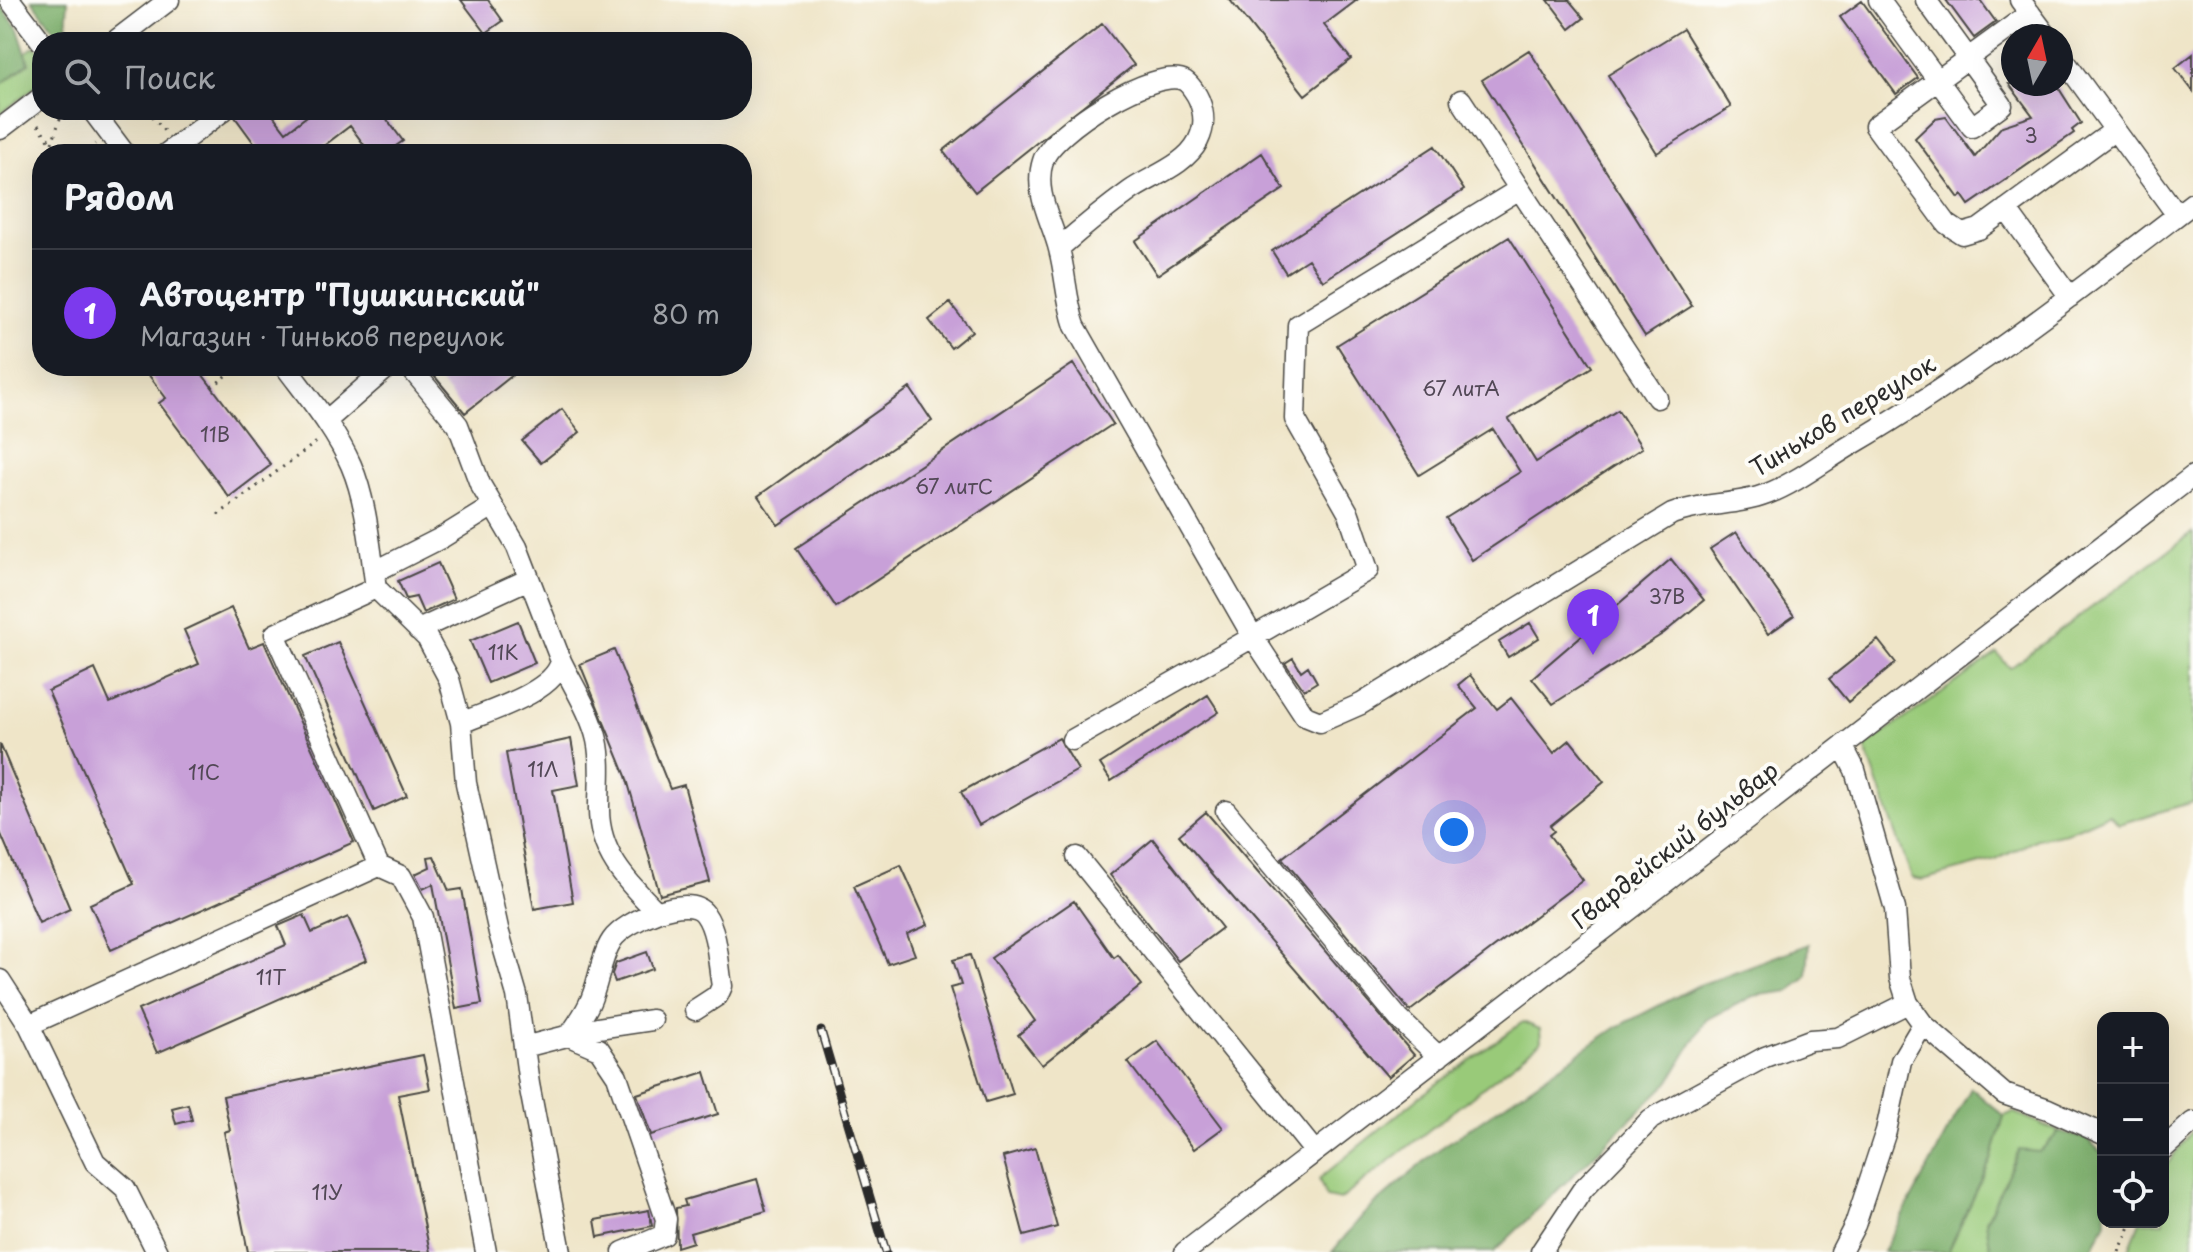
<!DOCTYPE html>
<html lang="ru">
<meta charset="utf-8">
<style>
:root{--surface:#171b24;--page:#242831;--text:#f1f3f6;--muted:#9ea1a6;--line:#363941;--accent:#7c3aed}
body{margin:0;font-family:"Playpen Sans",sans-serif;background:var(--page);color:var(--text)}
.controls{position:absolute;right:24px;bottom:24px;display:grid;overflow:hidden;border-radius:16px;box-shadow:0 8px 32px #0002}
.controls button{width:72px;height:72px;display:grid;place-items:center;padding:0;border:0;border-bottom:2px solid var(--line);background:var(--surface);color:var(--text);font:40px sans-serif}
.compass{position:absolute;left:2001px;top:24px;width:72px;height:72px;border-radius:50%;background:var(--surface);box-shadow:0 8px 32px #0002;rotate:9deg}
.you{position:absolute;left:1454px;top:832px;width:28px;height:28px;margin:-20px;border:6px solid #fff;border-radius:50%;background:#1a73e8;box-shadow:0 0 0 12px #1a73e833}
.badge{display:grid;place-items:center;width:52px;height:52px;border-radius:50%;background:var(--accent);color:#fff;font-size:26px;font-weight:700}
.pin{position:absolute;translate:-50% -66px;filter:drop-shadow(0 2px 4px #0008)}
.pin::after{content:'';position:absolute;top:42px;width:28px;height:24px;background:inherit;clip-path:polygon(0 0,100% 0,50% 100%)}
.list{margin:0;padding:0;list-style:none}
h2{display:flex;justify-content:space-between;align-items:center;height:104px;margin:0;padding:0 32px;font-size:34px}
h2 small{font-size:26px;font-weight:400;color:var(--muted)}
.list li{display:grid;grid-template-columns:52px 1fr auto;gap:24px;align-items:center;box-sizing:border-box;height:128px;padding:0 32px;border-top:2px solid var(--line)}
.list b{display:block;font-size:30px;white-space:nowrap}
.list p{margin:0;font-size:26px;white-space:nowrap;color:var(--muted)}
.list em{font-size:26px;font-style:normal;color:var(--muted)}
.icon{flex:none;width:44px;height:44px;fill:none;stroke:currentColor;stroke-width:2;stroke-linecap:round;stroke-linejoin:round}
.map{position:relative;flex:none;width:2193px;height:1252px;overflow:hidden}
.search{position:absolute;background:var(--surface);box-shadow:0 8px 32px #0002;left:32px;top:32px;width:720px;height:88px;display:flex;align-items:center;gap:20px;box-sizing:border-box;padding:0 28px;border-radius:32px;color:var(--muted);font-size:30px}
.panel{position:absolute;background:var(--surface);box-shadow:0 8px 32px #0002;left:32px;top:144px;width:720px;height:232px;border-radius:32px}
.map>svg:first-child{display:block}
</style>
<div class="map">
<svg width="2193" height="1252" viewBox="0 0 2193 1252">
<rect width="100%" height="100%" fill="#fdfcf7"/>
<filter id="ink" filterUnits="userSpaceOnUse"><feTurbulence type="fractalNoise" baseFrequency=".0125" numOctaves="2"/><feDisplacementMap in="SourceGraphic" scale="16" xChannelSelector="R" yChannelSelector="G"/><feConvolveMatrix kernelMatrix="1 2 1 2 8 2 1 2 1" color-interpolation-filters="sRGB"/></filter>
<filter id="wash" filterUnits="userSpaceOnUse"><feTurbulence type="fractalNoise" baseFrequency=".006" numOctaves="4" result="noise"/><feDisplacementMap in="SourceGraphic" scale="32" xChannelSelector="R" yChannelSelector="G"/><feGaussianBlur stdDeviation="1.8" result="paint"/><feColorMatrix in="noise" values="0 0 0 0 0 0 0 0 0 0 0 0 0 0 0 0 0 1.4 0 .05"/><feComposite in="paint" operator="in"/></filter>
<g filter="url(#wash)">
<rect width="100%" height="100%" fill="#efe5c8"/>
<!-- green -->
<path fill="#99ca79" stroke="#627a52" stroke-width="2" d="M35 46 42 55V82L0 114V85L29 63 25 53Z
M2193 532V802L2119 824 2109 814 2066 833 2037 839 1996 860 1922 880 1912 878 1865 747 1997 653 2010 668Z
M1523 1022 1540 1029 1541 1042 1340 1200 1326 1197 1319 1179 1419 1097Z
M2014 1112 2059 1132 1987 1221 1991 1252H1948L1991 1160 2004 1116Z
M2193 1129V1252H2128L2140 1222H2163V1170Z"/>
<!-- forest -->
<path fill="#7aae69" stroke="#526c4a" stroke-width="2" d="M32 0H68L66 30 55 31Z
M0 4 18 29 29 63 0 85Z
M1809 944 1807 976 1790 991 1753 996 1706 1020 1670 1081 1494 1252H1332L1363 1215 1435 1152 1617 1027 1697 986Z
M1971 1088 2004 1116 1991 1160 1948 1252H1883Z
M2059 1132 2087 1139 2103 1154 2106 1222 2090 1252H1991L1986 1221 2019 1150 2039 1152Z"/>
<g id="blocks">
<!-- building -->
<path fill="#c8a0d8" d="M461 0H488L503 21 486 33Z
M1230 0H1357L1324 25 1351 59 1305 95Z
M1548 0H1569L1584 18 1570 29Z
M1946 0H1980L1996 22 1974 38Z
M1862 1 1918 78 1896 94 1840 17Z
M1102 24 1134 65 975 192 943 151Z
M1683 29 1731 107 1657 153 1608 75Z
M1529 50 1692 306 1645 336 1482 80Z
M2193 54V91L2175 68Z
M2009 84H2056L2081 123 2072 130 2074 133 1969 205 1962 195 1959 198 1915 138 1935 119 1946 117 1975 157 2002 126 2033 116Z
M237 110H269L286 132 315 110H380L403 141 393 148 397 154H371L350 126 313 154H262L235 117Z
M1435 146 1464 190 1323 281 1308 259 1286 273 1272 251Z
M1262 153 1284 189 1157 275 1135 241Z
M1509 237 1592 367 1509 419 1536 462 1618 410 1642 448 1472 560 1446 518 1520 472 1493 429 1419 475 1337 345Z
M950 303 972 331 951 348 929 320Z
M1073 364 1113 424 836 607 796 548Z
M142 366H196L271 465 229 497 159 403 166 398Z
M426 366H524L465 413Z
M910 388 932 421 778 525 758 496Z
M562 409 580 432 541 463 522 441Z
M1736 532 1794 616 1768 634 1710 549Z
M1671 559 1704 600 1664 633 1553 704 1532 678Z
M438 563 454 599 423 613 416 597 406 599 398 581Z
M231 608 249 648 264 642 354 842 111 950 90 904 134 884 48 691 95 669 110 703 199 664 184 630Z
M518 621 535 663 488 683 470 641Z
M1530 623 1539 638 1508 657 1499 642Z
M1878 640 1896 663 1848 702 1829 679Z
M338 642 407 796 374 811 305 656Z
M614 650 670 789 684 785 710 882 660 895 626 776 580 664Z
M1293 658 1301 671 1308 666 1317 682 1304 690 1285 663Z
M1470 675 1497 709 1511 698 1554 753 1570 740 1604 782 1550 826 1554 831 1549 835 1583 880 1410 1011 1282 858 1477 708 1458 685Z
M1208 695 1219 712 1111 781 1100 764Z
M1059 738 1078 770 979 825 961 792Z
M571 739 579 785 553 790 573 902 534 909 506 753Z
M0 744 70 909 39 923 0 832Z
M1206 812 1414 1055 1388 1077 1179 835Z
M1153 839 1222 928 1178 961 1110 875Z
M434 856 449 891 462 889 482 1004 456 1009 433 884 423 889 415 874 430 867 428 857Z
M901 865 928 925 907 934 915 955 888 964 854 886Z
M1074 901 1114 958 1118 955 1142 985 1042 1065 1018 1035 1035 1021 991 958Z
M304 915 312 933 348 917 367 960 157 1053 138 1010 286 945 278 926Z
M647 952 653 969 615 982 612 974 616 963Z
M970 955 1013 1094 986 1102 950 988 961 985 953 960Z
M1157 1041 1223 1128 1194 1149 1128 1062Z
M423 1055 430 1089 398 1095 430 1252H248L224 1132 230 1130 223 1096Z
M705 1072 718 1114 651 1135 637 1094Z
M188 1104 192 1120 176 1124 172 1108Z
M1035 1148 1057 1227 1024 1236 1003 1157Z
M757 1179 766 1211 690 1233 693 1242 677 1247 676 1208 686 1206 684 1200Z
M649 1210 652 1226 598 1237 595 1220Z"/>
</g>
</g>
<g filter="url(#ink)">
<use href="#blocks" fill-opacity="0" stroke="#484743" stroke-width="2"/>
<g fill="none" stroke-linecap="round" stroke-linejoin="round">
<!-- minor casing -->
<g stroke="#484743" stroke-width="23">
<path id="minor" d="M10 0 42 42
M1879 0 1972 127 2002 105 1926 0
M2020 0 2047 36
M2030 13 1875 126 1947 224 1962 234 1979 229 2115 130
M114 42 169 0
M2061 56 2177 215
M1461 100 1657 398
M92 110 125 154
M0 129 42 97
M166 154 224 110
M1518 190 1298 325 1295 419 1349 514 1368 570 1253 637 1305 716 1320 722 1361 704 1672 514C1703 502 1736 506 1767 494 1796 483 1824 461 1851 445 1971 375 2082 288 2193 203
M2006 209 2070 297
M1059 248C1082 228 1105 209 1130 191 1151 176 1185 166 1198 141 1205 127 1205 115 1199 100 1197 95 1190 84 1185 81 1157 65 1052 131 1043 161 1033 192 1052 221 1059 249 1066 275 1066 301 1075 326L1253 637 1072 740
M285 366C308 397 335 429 351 465 367 502 370 548 376 588
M409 366 458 425 480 484 517 547 561 661C555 692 489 711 461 723
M326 421 389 366
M374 572 443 537 493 506
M418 630 529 579
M561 661C573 686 591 713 597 740 602 762 599 784 599 807 598 852 626 881 656 911
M1843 747 1855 770 1895 909 1900 978 1908 1003 1923 1024 2004 1094 2048 1109 2103 1134
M1226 811 1399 1019 1439 1057
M1077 857 1315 1152
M379 866 401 876 423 917 486 1252
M0 980 29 1025 95 1162 125 1188 157 1252
M29 1025 379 866 275 634 376 588 427 638 449 679 461 723 466 783 499 933 517 995 529 1084 561 1252
M524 1047 598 1028 652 1020
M2163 1149 2193 1122
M623 1252 664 1235 666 1219 617 1076 599 1049 569 1036C576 1026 584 1015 589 1004 599 984 600 958 612 940 625 921 689 892 705 914 718 932 718 964 722 986L718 995 695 1010
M1185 1252 2193 476
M1541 1252 1583 1189 1651 1119 1765 1057 1810 1040 1838 1038 1908 1003
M1841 1252 1855 1225 1886 1131 1901 1061 1923 1024"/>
</g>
<!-- path -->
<path stroke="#484743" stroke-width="3" stroke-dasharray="2 6" stroke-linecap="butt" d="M148 110 164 131
M38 125 54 146
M52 143 63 110
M82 154 95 144
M212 387 239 366
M218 515 318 441
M2119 1252 2132 1222"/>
<!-- minor -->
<use href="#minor" stroke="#fff" stroke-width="20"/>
<!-- rail casing -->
<g stroke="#2b2b2b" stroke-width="9">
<path id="rail" d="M821 1031 886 1252"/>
</g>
<!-- rail -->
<use href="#rail" stroke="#fdfcf7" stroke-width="6" stroke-dasharray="18" stroke-linecap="butt"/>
</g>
</g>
<g text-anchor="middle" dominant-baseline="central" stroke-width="8" stroke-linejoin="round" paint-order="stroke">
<!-- number labels -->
<g font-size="20" fill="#524856">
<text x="2031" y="135">3</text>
<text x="1461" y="388">67 литА</text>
<text x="215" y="434">11В</text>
<text x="954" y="486">67 литС</text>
<text x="1667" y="596">37В</text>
<text x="503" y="652">11К</text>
<text x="543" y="769">11Л</text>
<text x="204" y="772">11С</text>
<text x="271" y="977">11Т</text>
<text x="327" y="1192">11У</text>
</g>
<!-- street labels -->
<g font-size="24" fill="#2b2b2b" stroke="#fdfcf7">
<text transform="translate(1842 415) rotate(-31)">Тиньков переулок</text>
<text transform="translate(1674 844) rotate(-38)">Гвардейский бульвар</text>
</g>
</g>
</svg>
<div class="controls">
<button>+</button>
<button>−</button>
<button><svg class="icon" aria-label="locate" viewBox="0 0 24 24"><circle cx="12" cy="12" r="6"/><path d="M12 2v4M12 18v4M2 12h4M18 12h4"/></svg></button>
</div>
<svg class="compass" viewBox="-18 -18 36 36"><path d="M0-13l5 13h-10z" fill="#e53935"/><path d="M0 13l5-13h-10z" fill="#9ea1a6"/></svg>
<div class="you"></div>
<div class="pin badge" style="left:1593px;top:655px">1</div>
<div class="search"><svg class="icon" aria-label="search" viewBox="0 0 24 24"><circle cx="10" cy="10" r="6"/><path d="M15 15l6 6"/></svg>Поиск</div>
<section class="panel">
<h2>Рядом<small></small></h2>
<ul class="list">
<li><span class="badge">1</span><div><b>Автоцентр &quot;Пушкинский&quot;</b><p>Магазин · Тиньков переулок</p></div><em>80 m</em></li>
</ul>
</section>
</div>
